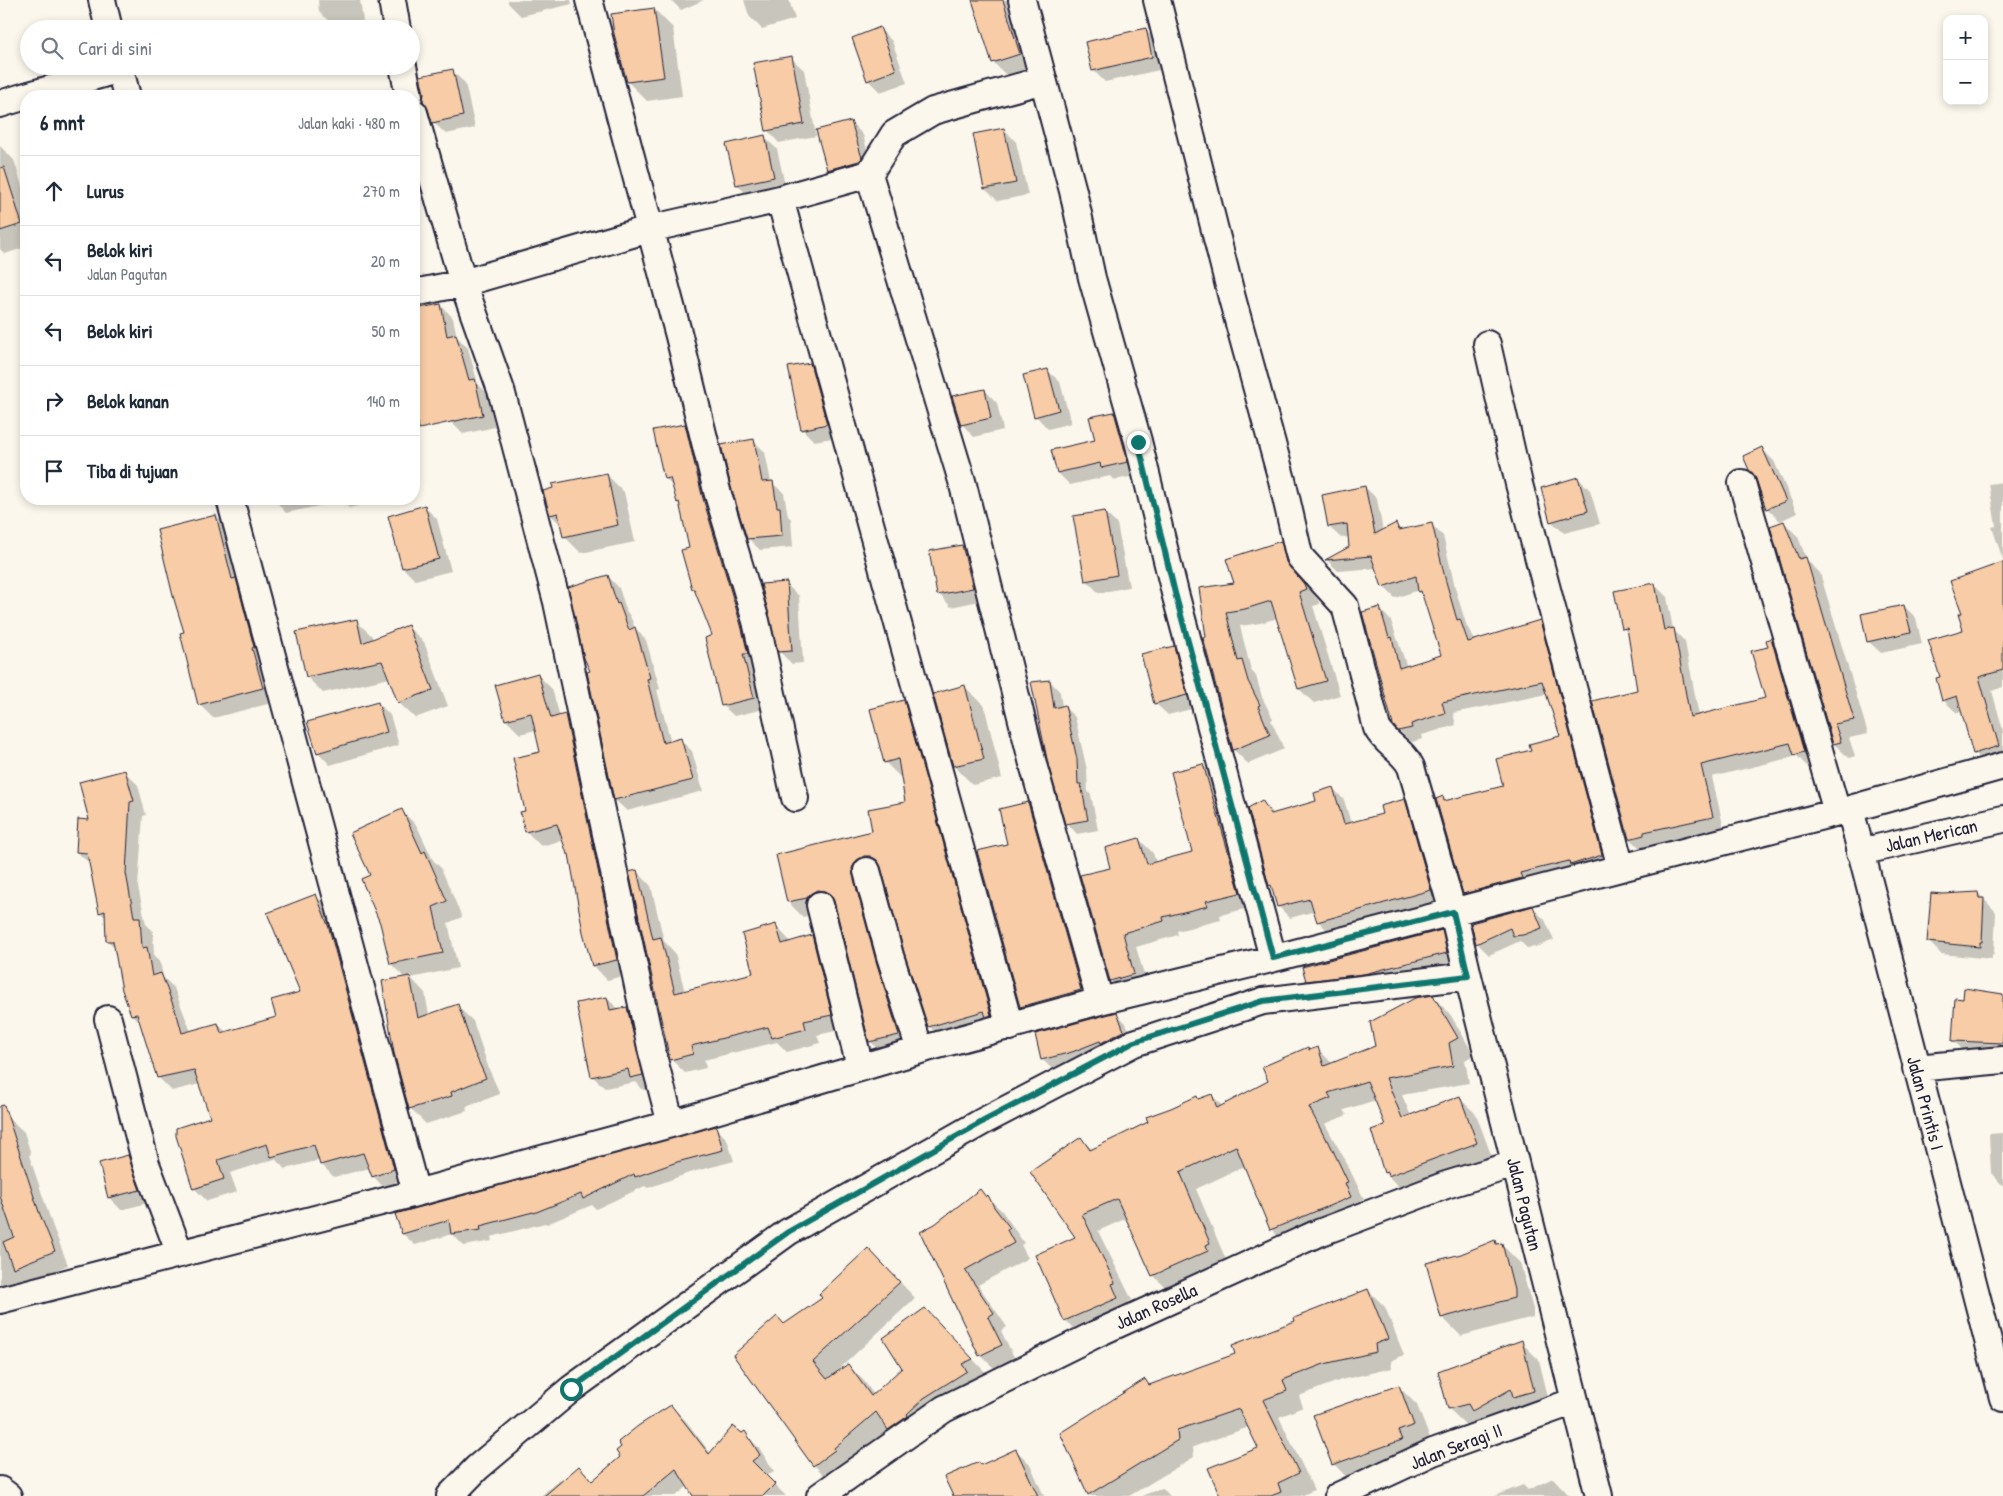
<!DOCTYPE html>
<html lang="id">
<meta charset="utf-8">
<style>
:root{--surface:#fff;--page:#f2f2f3;--text:#1f2937;--muted:#747a83;--line:#e0e1e3}
body{margin:0;font-family:"Patrick Hand",sans-serif;background:var(--page);color:var(--text)}
.controls{position:absolute;right:15px;top:15px;display:grid;overflow:hidden;border-radius:10px;box-shadow:0 2px 8px #0003}
.controls button{width:45px;height:45px;display:grid;place-items:center;padding:0;border:0;border-bottom:1px solid var(--line);background:var(--surface);color:var(--text);font:25px sans-serif}
.stop{position:absolute;width:15px;height:15px;margin:-11px;border:4px solid #0f766e;border-radius:50%;background:#fff}
.stop.end{background:#0f766e;border-color:#fff;box-shadow:0 1px 5px #0008}
.list{margin:0;padding:0;list-style:none}
h2{display:flex;justify-content:space-between;align-items:center;height:65px;margin:0;padding:0 20px;font-size:21px}
h2 small{font-size:16px;font-weight:400;color:var(--muted)}
.list li{display:grid;grid-template-columns:32px 1fr auto;gap:15px;align-items:center;box-sizing:border-box;height:70px;padding:0 20px;border-top:1px solid var(--line)}
.list b{display:block;font-size:19px;white-space:nowrap}
.list p{margin:0;font-size:16px;white-space:nowrap;color:var(--muted)}
.list em{font-size:16px;font-style:normal;color:var(--muted)}
.icon{flex:none;width:28px;height:28px;fill:none;stroke:currentColor;stroke-width:2;stroke-linecap:round;stroke-linejoin:round}
.map{position:relative;flex:none;width:2003px;height:1496px;overflow:hidden}
.search{position:absolute;background:var(--surface);box-shadow:0 2px 8px #0003;left:20px;top:20px;width:400px;height:55px;display:flex;align-items:center;gap:12px;box-sizing:border-box;padding:0 18px;border-radius:28px;color:var(--muted);font-size:19px}
.panel{position:absolute;background:var(--surface);box-shadow:0 2px 8px #0003;left:20px;top:90px;width:400px;height:415px;border-radius:20px}
.map>svg:first-child{display:block}
</style>
<div class="map">
<svg width="2003" height="1496" viewBox="0 0 2003 1496">
<rect width="100%" height="100%" fill="#fbf7ec"/>
<filter id="ink" filterUnits="userSpaceOnUse"><feTurbulence type="fractalNoise" baseFrequency=".02" numOctaves="2"/><feDisplacementMap in="SourceGraphic" scale="10" xChannelSelector="R" yChannelSelector="G"/><feConvolveMatrix kernelMatrix="1 2 1 2 8 2 1 2 1" color-interpolation-filters="sRGB"/></filter>
<g filter="url(#ink)">
<!-- shadow -->
<path fill="#0003" d="M318 0H360L363 21 332 24 319 12Z
M508 0H571L572 4 521 16 508 3Z
M671 0H704L681 10Z
M744 0H789L795 19 762 29 749 16Z
M974 0H1011L1032 67 1006 75 993 62Z
M654 9 673 28 682 96 647 101 628 82Z
M880 29 892 41 907 83 880 92 868 80Z
M1145 30 1158 42 1164 69 1105 82 1093 70Z
M791 58 804 70 816 136 779 143 767 130Z
M452 71 465 83 475 128 446 134 433 122Z
M851 122 863 135 873 171 841 182 828 169Z
M1004 129 1016 142 1028 195 998 201 985 189 974 135Z
M764 137 777 149 786 189 750 197 737 185Z
M0 146 14 160 26 199V247L5 254 0 249Z
M441 305 453 318 457 337 468 348 478 384 487 393 495 427 463 434 451 422 416 405 414 406V311Z
M809 364 822 376 839 437 814 441 802 429Z
M1047 370 1060 382 1071 423 1048 429 1036 416Z
M985 390 997 403 1003 430 974 437 962 424Z
M1114 413 1126 426 1139 475 1115 480 1110 476 1070 485 1058 473 1096 441Z
M685 425 696 436 758 664 764 709 734 716 722 705 713 636 697 594 693 589 690 549 681 505 678 502 675 489 665 478Z
M754 441 765 452 771 482 784 493 788 516 791 519 793 547 760 550 748 538Z
M1762 449 1774 461 1797 513 1780 521 1767 508Z
M607 475 624 492 635 542 581 553 564 536 562 526 551 515 554 489Z
M1578 478 1590 490 1600 524 1564 533 1551 521Z
M2003 482V560L1992 527 1996 526 1989 484Z
M1365 487 1377 499 1383 531 1395 525 1401 531 1431 524 1443 536 1456 591 1467 627 1471 632 1475 642 1539 622 1551 633 1613 866 1476 905 1464 893 1442 798 1446 802 1504 787 1532 751 1562 737 1548 694 1453 713 1456 725 1422 735 1423 739 1411 742 1399 730 1380 609 1391 621 1407 667 1443 656 1424 596 1419 590 1395 598 1383 586 1377 568 1338 571 1327 560 1350 548 1349 537 1341 538 1329 527Z
M274 499H378L379 501 349 508 342 501 286 513Z
M425 507 437 519 451 571 415 580 403 568 389 516Z
M1104 512 1117 524 1129 587 1099 593 1086 580Z
M216 516 230 531 276 702 213 718 199 704 186 633Z
M1784 522 1798 537 1807 560 1820 573 1868 734 1849 738 1855 756 1849 758 1834 744Z
M1280 542 1295 557 1300 577 1318 600 1320 604 1313 606 1340 695 1314 703 1299 689 1278 618 1260 623 1240 626 1251 670 1256 676 1262 697 1273 719 1271 720 1284 749 1248 764 1234 750 1208 638 1235 584Z
M962 546 974 558 984 600 951 607 939 594Z
M2003 563V687L1992 691 2003 730V762L1987 766 1974 753 1962 712 1957 713 1943 700 1941 678 1965 630 1964 614Z
M608 576 619 588 627 612 630 616 635 628 646 640 660 689 657 690 671 742 680 740 692 751 703 791 627 811 615 800 591 672Z
M786 584 799 596 803 663 792 664 779 651Z
M1655 585 1667 597 1673 629 1685 642 1699 716 1767 699 1771 639 1783 651 1815 764 1807 766 1797 756 1712 777 1724 829 1655 844 1656 847 1642 850 1630 838 1638 691 1629 634 1623 628Z
M1904 606 1916 618 1922 644 1881 653 1868 641Z
M356 621 372 636 373 640 408 627 424 642 448 706 415 718 399 703 390 678 323 693 307 677 298 633Z
M1173 647 1186 660 1199 707 1168 715 1155 703Z
M538 675 552 689 560 717 565 716 579 730 631 974 607 980 593 965 571 857 568 854 564 840 541 846 526 831 527 812 542 753 536 730 520 734 506 720Z
M1050 681 1060 692 1062 707H1064L1075 717 1087 770 1088 792 1091 795 1098 830 1077 834 1067 823Z
M965 687 984 705 1002 778 973 785 954 766 934 694Z
M903 701 918 716 1005 1030 944 1041 929 1026 884 871H879L914 1049 885 1056 870 1041 837 905H832L822 912 803 917 788 902 777 856 874 832 907 803 902 776 900 777 885 762Z
M378 703 390 715 399 745 330 765 318 752Z
M1203 765 1217 779 1253 907 1220 915 1221 920 1177 931 1178 935 1136 947 1148 988 1125 994 1111 980 1112 868 1139 839 1153 853 1156 863 1194 853Z
M125 772 138 785 146 815 143 816 138 887 146 924 153 931 154 956 160 961 163 977 174 988 191 1032 218 1024 226 1032 277 1018 301 992 315 895 329 909 407 1183 386 1190 373 1176 370 1168 334 1177 321 1164 320 1160 285 1169 275 1159 230 1173 237 1192 207 1201 194 1188 211 1118 200 1084 172 1091 158 1077 141 1023 132 1015 116 949 108 941 107 919 100 912 91 865 77 852 91 821Z
M1333 788 1344 800 1351 823 1384 815 1404 800 1416 812 1442 901 1330 933 1318 921 1315 911 1290 918 1278 906 1273 888 1270 885 1262 801 1274 814 1318 802Z
M1028 804 1040 816 1093 1002 1033 1019 1021 1007 1008 845Z
M402 811 417 826 433 860 441 868 462 917 448 923 458 968 411 978 425 993 429 1015 457 1006 473 1021 489 1069 500 1094 466 1107 467 1111 426 1124 410 1108 405 978 391 964 371 876Z
M637 871 651 886 664 941 675 953 685 992 755 974 776 926 791 942 812 937 826 951 845 1029 817 1035 820 1043 787 1052 777 1042 704 1060 706 1068 685 1073 671 1059Z
M1978 893 1996 912 1994 954H1992V959L1941 954 1928 941Z
M1533 908 1545 920 1554 940 1536 947 1527 948 1520 941 1489 955 1477 943Z
M1441 932 1451 941 1456 962 1374 983 1317 990 1307 980Z
M2003 995V1054L1966 1053 1953 1040 1964 1000Z
M1433 997 1450 1014 1474 1055 1465 1060 1469 1083 1402 1095 1411 1116 1459 1098 1476 1114 1493 1160 1402 1190 1385 1173 1386 1126 1376 1100 1344 1110 1347 1115 1325 1124 1344 1158 1364 1199 1361 1200 1367 1214 1288 1246 1271 1229 1245 1166 1196 1189 1226 1260 1222 1262 1224 1268 1170 1292 1153 1275 1127 1218 1098 1231 1132 1300 1128 1302 1134 1315 1082 1337 1065 1320 1077 1237 1081 1139 1093 1150 1197 1098 1199 1100 1212 1095 1223 1107 1269 1081 1308 1049 1310 1051 1317 1048 1333 1064 1376 1047Z
M607 998 619 1010 627 1008 639 1021 654 1088 643 1090 636 1082 605 1088 592 1076Z
M1117 1014 1126 1023 1132 1040 1081 1061 1051 1068 1042 1059Z
M10 1119 24 1132 31 1154 29 1155 53 1227 68 1265 28 1281 26 1279 0 1286V1122Z
M716 1128 727 1139 734 1161 689 1173 648 1188 645 1186 596 1209 592 1205 547 1224 545 1223 491 1237 492 1241 464 1246 452 1234 415 1245 403 1234Z
M2003 1133V1186L1991 1173 1989 1134Z
M128 1157 140 1169 151 1202 121 1210 109 1197Z
M987 1197 1002 1211 1024 1243 1021 1245 1028 1258 978 1285 1007 1327 1001 1331 1015 1359 995 1369 980 1355 936 1225Z
M1494 1242 1498 1245 1501 1244 1520 1263 1533 1309V1317L1461 1336 1442 1317 1461 1255Z
M884 1265 915 1298 837 1371 838 1373 848 1365 864 1381 874 1395 904 1369 941 1326 988 1375 905 1445 890 1430 830 1481 814 1465 785 1326Z
M1368 1290 1385 1307 1404 1355 1391 1361 1392 1368 1341 1380 1299 1396 1303 1407 1279 1417 1314 1490 1301 1496H1221L1260 1448 1249 1427 1193 1447 1194 1457 1129 1496H1091L1089 1494 1144 1380 1150 1386 1237 1354 1297 1322Z
M1521 1342 1539 1360 1551 1409 1467 1426 1449 1409Z
M1398 1386 1417 1405 1432 1444 1352 1483 1334 1464Z
M671 1406 686 1421 711 1454 744 1433 759 1448 774 1471 766 1476 786 1496H695L688 1486 676 1496H541L560 1479 562 1482 579 1468 593 1482 621 1457Z
M1016 1450 1030 1464 1044 1496H954L982 1466Z
M1553 1478 1570 1496H1495L1523 1485 1528 1490Z
M1162 1488 1170 1496H1141Z"/>
<!-- building -->
<path fill="#f7cca6" stroke="#22223b" d="M972 0H1003L1020 54 992 63Z
M654 8 664 77 627 82 614 34 611 14Z
M880 27 896 70 867 81 852 38Z
M1146 28 1152 57 1092 71 1085 42Z
M792 56 804 124 766 131 753 63Z
M453 69 463 116 432 123 428 109 423 101 424 93 420 76Z
M851 121 862 158 859 161 827 170 816 130Z
M1004 128 1016 183 984 189 973 134Z
M765 135 774 177 736 185 726 144Z
M4 167 22 224 0 231V168Z
M441 304 447 336 456 334 469 380 475 379 483 415 419 429 414 407V309Z
M810 363 827 424 801 430 788 367Z
M1048 369 1059 410 1034 417 1023 375Z
M985 389 991 418 961 425 952 396Z
M1114 412 1128 462 1101 468 1100 463 1057 473 1051 450 1095 440 1089 417Z
M685 424 702 495 741 625 748 654H743L754 698 721 706 705 638 712 635 694 589H692L681 550 689 548 679 502 677 503 670 478 664 479 653 430Z
M754 439 762 482 773 481 777 507H780L782 536 747 539 731 487 721 445Z
M1762 447 1786 501 1766 509 1756 479 1749 470 1743 456Z
M607 473 618 525 563 537 558 513 550 515 543 491 553 488 552 484Z
M1578 477 1588 511 1550 522 1541 488Z
M1365 486 1375 534 1396 523 1399 530 1432 523 1445 578 1457 620 1460 619 1468 642 1540 620 1602 855 1570 865 1569 861 1520 873 1522 878 1463 894 1436 799 1443 796 1444 801 1503 786 1496 759 1531 750 1529 744 1560 736 1542 681 1442 702 1445 713 1411 724 1412 728 1398 731 1393 725 1362 612 1380 607 1389 638 1392 637 1399 668 1441 655 1421 591 1418 592 1416 576 1382 587 1371 556 1325 560 1349 547 1347 524 1328 527 1322 495Z
M425 505 439 559 402 568 388 516Z
M1105 511 1117 575 1085 581 1073 516Z
M216 515 232 579 236 578 254 647 252 648 263 688 198 705 180 633 184 632 173 596 157 530Z
M1784 521 1799 559 1806 557 1854 720 1835 724 1841 742 1833 744 1770 526Z
M1281 541 1286 562 1304 584 1306 589 1299 592 1326 681 1298 689 1271 601 1245 609 1226 612 1238 661 1242 660 1248 681 1260 705 1258 706 1270 735 1233 750 1203 638 1206 637 1199 588 1234 583 1226 559Z
M962 545 973 588 937 595 929 551Z
M2003 562V670L1979 677 1999 746 1973 754 1957 696 1942 701 1936 678 1940 677 1928 640 1963 630 1958 614 1962 613 1950 581Z
M608 575 617 604 619 603 629 630 635 627 650 678 647 679 663 743 681 738 693 780 614 800 587 672 590 671 584 658 568 587Z
M787 582 792 651 778 652 761 584Z
M1655 583 1664 630 1674 628 1690 717 1765 698 1751 651 1768 647 1766 640 1771 638 1804 752 1794 755 1790 743 1701 765 1713 817 1644 832V835L1629 839 1592 701 1637 690 1627 628 1622 629 1614 591Z
M1904 605 1911 632 1867 642 1861 614Z
M357 619 362 643 408 625 433 690 398 703 382 661 306 677 296 632Z
M1174 646 1187 695 1154 704 1141 654Z
M538 673 551 718 565 714 617 960 592 966 583 932 569 854H567L557 824 525 832 520 812 525 811 513 758 540 752 531 713 505 720 495 685Z
M1050 680 1054 708 1065 705 1077 759 1078 784H1081L1088 820 1065 824 1048 764 1031 682Z
M965 685 984 759 953 766 933 694Z
M904 700 991 1015 986 1017 984 1011 928 1027 904 952 881 867 877 860 870 856H864L856 861 852 868 853 875 876 961 899 1035 869 1042 834 901 830 894 824 891 817 890 810 894 807 898 787 902 776 855 872 831 868 809 905 802 898 759 884 763 870 709Z
M378 702 387 732 317 753 307 722Z
M1203 764 1240 893 1206 901 1208 906 1163 917 1164 921 1123 933 1134 974 1110 981 1080 875 1110 868 1105 848 1139 838 1147 864 1192 852 1171 772Z
M125 770 134 801 130 802 126 873 134 917H140L142 948 147 947 152 976 161 973 178 1018 182 1033 218 1023 221 1033 276 1017 271 1000 300 992 267 913 316 894 329 928 394 1169 372 1177 363 1153 320 1165 314 1145 271 1157 267 1144 218 1160 224 1179 193 1189 176 1136V1128L210 1117 194 1070 157 1078 137 1014 131 1015 122 990 113 941H106L105 911 99 913 87 853 76 852 78 819 89 820 79 782Z
M1333 787 1344 824 1382 814 1380 806 1405 799 1431 890 1317 922 1310 899 1277 907 1271 885 1269 886 1248 808 1262 800 1271 814 1316 801 1314 793Z
M1028 802 1081 990 1020 1007 977 851 1007 844 999 809Z
M402 809 422 853 425 851 447 901 433 907 443 953 390 964 380 923 361 879 370 875 350 833Z
M637 870 653 939 661 937 675 993 753 973 742 934 776 924 782 944 812 935 832 1015 804 1021 806 1029 772 1038 768 1027 691 1046 693 1054 670 1060 629 872Z
M1978 892 1979 898H1984L1982 942H1980V947L1927 942 1931 893 1943 894Z
M1533 906 1542 928 1523 935 1513 936 1510 928 1476 944 1471 923Z
M1442 930 1447 953 1364 974 1306 981 1302 967Z
M410 976 418 1018 458 1004 474 1052 486 1078 451 1092 452 1096 409 1109 394 1053 382 981Z
M1964 988 2003 994V1043L1952 1041 1955 998 1963 999Z
M1433 995 1458 1038 1449 1043 1453 1066 1386 1078 1402 1118 1460 1096 1477 1143 1388 1176 1387 1172 1384 1173 1371 1130 1385 1125 1367 1081 1328 1093 1331 1098 1309 1107 1326 1140H1328L1348 1182 1345 1183 1351 1197 1270 1230 1236 1146 1180 1172 1210 1243 1206 1245 1208 1251 1152 1276 1117 1199 1082 1214 1115 1283 1112 1284 1118 1298 1064 1321 1035 1255 1075 1237 1030 1172 1081 1137 1090 1150 1148 1122 1146 1117 1171 1108 1197 1096 1198 1099 1212 1094 1217 1108 1268 1081 1262 1067 1308 1047 1309 1050 1318 1047 1324 1066 1375 1046 1370 1022 1415 998Z
M607 997 610 1010 627 1007 643 1075 630 1078 628 1069 591 1077 576 1003Z
M1117 1012 1124 1031 1101 1043 1100 1041 1072 1052 1041 1060 1035 1034Z
M4 1105 39 1212 55 1251 13 1268 3 1242 14 1237 0 1196V1106Z
M716 1126 723 1150 677 1162 635 1177 634 1174 583 1199 581 1194 534 1213 533 1212 480 1226 481 1230 451 1234 449 1220 402 1234 395 1214Z
M128 1155 140 1190 108 1198 99 1163Z
M980 1189 986 1197 988 1195 994 1207 1010 1228 1007 1230 1014 1243 965 1270 994 1313 988 1317 1002 1345 979 1356 920 1232 935 1224Z
M1495 1240 1496 1244 1502 1243 1514 1290V1298L1441 1318 1426 1263 1461 1254Z
M868 1248 900 1282 813 1362 827 1379 848 1364 871 1396 902 1368 883 1338 925 1308 973 1359 962 1364 967 1371 924 1398 907 1414 908 1416 888 1430 876 1412 834 1448 835 1450 813 1466 733 1355 777 1316 784 1324 822 1298 819 1294Z
M1368 1289 1388 1339 1375 1344 1376 1352 1324 1364 1283 1380 1287 1391 1263 1400 1299 1473 1278 1483 1281 1492 1271 1496H1220L1208 1468 1258 1448 1239 1409 1177 1430 1178 1440 1088 1495 1060 1433 1145 1379 1149 1385 1235 1354 1232 1345 1295 1321 1294 1318Z
M1522 1340 1534 1391 1513 1397 1511 1389 1472 1411 1468 1404 1448 1409 1438 1371Z
M1399 1385 1414 1425 1398 1431 1402 1440 1332 1465 1313 1415Z
M671 1405 709 1454 733 1426 742 1433 745 1431 760 1455 752 1461 775 1484 763 1496H693L676 1469 643 1496H544L579 1466 592 1481 620 1457 616 1451 621 1447 618 1442 638 1426Z
M1016 1449 1038 1496H953L944 1477 979 1462 981 1465Z"/>
<g fill="none" stroke-linecap="round" stroke-linejoin="round">
<!-- minor casing -->
<g stroke="#22223b" stroke-width="30">
<path id="minor" d="M102 0 109 29
M392 0 397 29
M589 0 679 336 717 491 756 621 795 798
M1022 0 1073 191 1092 278 1138 441 1175 593 1273 958
M1157 0 1232 298 1282 480 1298 550 1300 557 1345 606 1377 728C1385 744 1404 751 1411 767L1453 912 1468 976 1599 1496
M119 66 127 96
M403 66 409 96
M26 96 120 69
M0 104 26 96
M414 113 463 283 501 390 557 602 652 1052 671 1124
M869 174 962 481 1034 768 1100 1001
M780 199 1010 1027
M414 293 463 283 649 229 780 199 869 174 894 134 933 111 1043 80
M1487 344 1519 484 1621 868
M1742 483 1837 812
M230 499 416 1193
M1850 809 2003 1398
M1860 852 2003 819
M867 871 890 956 920 1050
M820 905 860 1067
M108 1019 146 1164 180 1254
M1916 1068 2003 1060
M0 1300 416 1193 671 1124 927 1048 1100 1001 1279 957 1621 868 1850 809 2003 766
M0 1490 8 1496
M450 1496 477 1468 571 1389 788 1232 982 1122 1134 1043 1263 1001 1468 976
M820 1496 944 1409 1096 1334 1316 1234 1446 1185 1515 1164
M1338 1496 1433 1452 1575 1401"/>
</g>
<!-- minor -->
<use href="#minor" stroke="#fbf7ec" stroke-width="26"/>
</g>
</g>
<g fill="none" stroke-linecap="round" stroke-linejoin="round" filter="url(#ink)">
<!-- route -->
<path stroke="#0f766e" stroke-width="6" d="M571 1389 788 1232 982 1122 1134 1042 1263 1001 1468 976 1453 912 1273 958 1175 593 1138 442"/>
</g>
<g text-anchor="middle" dominant-baseline="central" stroke-width="4.5" stroke-linejoin="round" paint-order="stroke">
<!-- street labels -->
<g font-size="19" fill="#22223b" stroke="#fbf7ec">
<text transform="translate(1931 835) rotate(-13)">Jalan Merican</text>
<text transform="translate(1926 1103) rotate(75)">Jalan Printis I</text>
<text transform="translate(1525 1204) rotate(76)">Jalan Pagutan</text>
<text transform="translate(1156 1306) rotate(-24)">Jalan Rosella</text>
<text transform="translate(1456 1446) rotate(-21)">Jalan Seragi II</text>
</g>
</g>
</svg>
<div class="controls">
<button>+</button>
<button>−</button>
</div>
<div class="stop" style="left:571px;top:1389px"></div>
<div class="stop end" style="left:1138px;top:442px"></div>
<div class="search"><svg class="icon" aria-label="search" viewBox="0 0 24 24"><circle cx="10" cy="10" r="6"/><path d="M15 15l6 6"/></svg>Cari di sini</div>
<section class="panel">
<h2>6 mnt<small>Jalan kaki · 480 m</small></h2>
<ul class="list">
<li><svg class="icon" aria-label="ahead" viewBox="0 0 24 24"><path d="M12 20V5M6 11l6-6 6 6"/></svg><div><b>Lurus</b></div><em>270 m</em></li>
<li><svg class="icon" aria-label="left" viewBox="0 0 24 24"><path d="M17 20v-9H6M10 6l-5 5 5 5"/></svg><div><b>Belok kiri</b><p>Jalan Pagutan</p></div><em>20 m</em></li>
<li><svg class="icon" aria-label="left" viewBox="0 0 24 24"><path d="M17 20v-9H6M10 6l-5 5 5 5"/></svg><div><b>Belok kiri</b></div><em>50 m</em></li>
<li><svg class="icon" aria-label="right" viewBox="0 0 24 24"><path d="M7 20v-9h11M14 6l5 5-5 5"/></svg><div><b>Belok kanan</b></div><em>140 m</em></li>
<li><svg class="icon" aria-label="arrive" viewBox="0 0 24 24"><path d="M6 21V4h12l-3 4 3 4H6"/></svg><div><b>Tiba di tujuan</b></div></li>
</ul>
</section>
</div>
